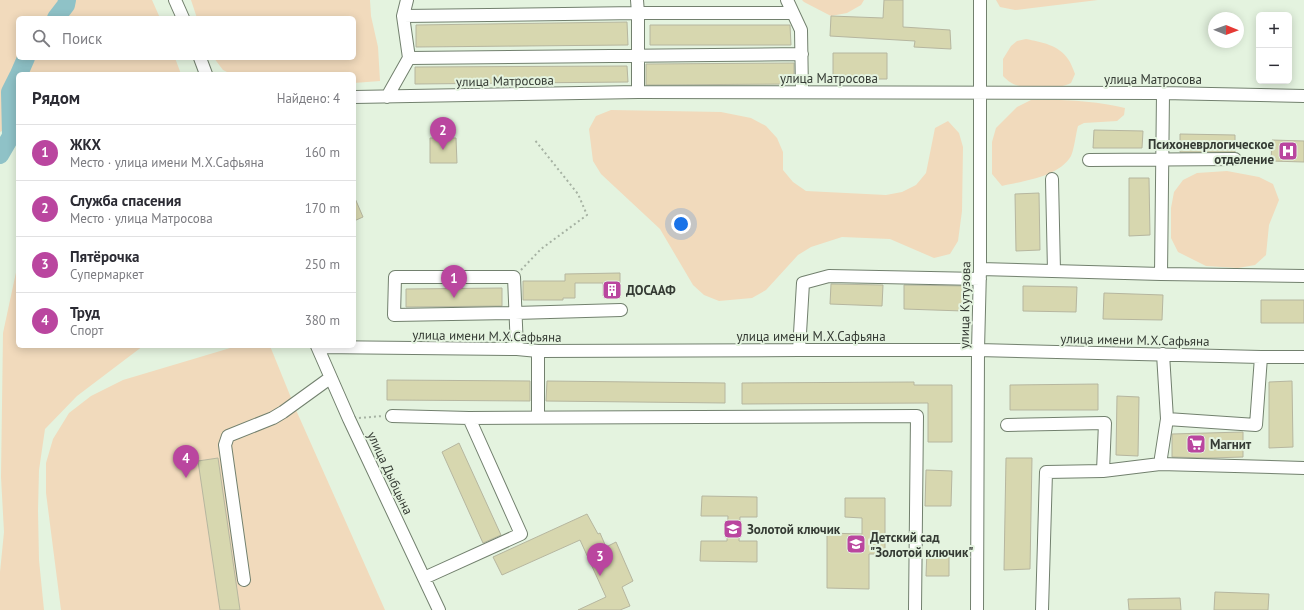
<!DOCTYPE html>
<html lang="ru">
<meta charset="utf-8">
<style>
:root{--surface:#fff;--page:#f2f2f3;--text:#2b2b33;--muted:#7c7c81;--line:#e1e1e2;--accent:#ba469f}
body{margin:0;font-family:"PT Sans",sans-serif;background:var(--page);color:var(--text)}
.controls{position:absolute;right:12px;top:12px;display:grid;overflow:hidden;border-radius:6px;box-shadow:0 2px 10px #0003}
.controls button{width:36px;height:36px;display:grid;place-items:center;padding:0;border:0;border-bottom:1px solid var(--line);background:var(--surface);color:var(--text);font:20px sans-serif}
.compass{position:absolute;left:1208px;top:12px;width:36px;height:36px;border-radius:50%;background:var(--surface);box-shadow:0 2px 10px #0003;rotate:91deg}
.you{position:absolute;left:681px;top:224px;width:14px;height:14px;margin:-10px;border:3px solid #fff;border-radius:50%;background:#1a73e8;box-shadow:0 0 0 6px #1a73e833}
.badge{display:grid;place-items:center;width:26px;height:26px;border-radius:50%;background:var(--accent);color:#fff;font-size:13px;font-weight:700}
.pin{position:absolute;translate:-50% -33px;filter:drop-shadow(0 1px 2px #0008)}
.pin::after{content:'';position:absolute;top:21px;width:14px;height:12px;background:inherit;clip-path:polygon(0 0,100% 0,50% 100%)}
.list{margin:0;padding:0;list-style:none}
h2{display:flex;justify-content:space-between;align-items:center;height:52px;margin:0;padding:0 16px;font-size:17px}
h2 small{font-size:13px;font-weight:400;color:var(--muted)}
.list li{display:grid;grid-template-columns:26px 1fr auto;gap:12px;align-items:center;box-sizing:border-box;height:56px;padding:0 16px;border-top:1px solid var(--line)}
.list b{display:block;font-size:15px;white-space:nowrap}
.list p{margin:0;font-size:13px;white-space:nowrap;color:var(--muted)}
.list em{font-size:13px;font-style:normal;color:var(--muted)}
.icon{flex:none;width:22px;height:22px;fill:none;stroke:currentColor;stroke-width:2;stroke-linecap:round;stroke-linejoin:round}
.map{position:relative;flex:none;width:1304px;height:610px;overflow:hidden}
.search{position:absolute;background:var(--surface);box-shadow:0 2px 10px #0003;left:16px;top:16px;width:340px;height:44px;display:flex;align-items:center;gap:10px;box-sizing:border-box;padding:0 14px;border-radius:6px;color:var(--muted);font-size:15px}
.panel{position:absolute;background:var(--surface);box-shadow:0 2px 10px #0003;left:16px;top:72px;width:340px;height:276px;border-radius:6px}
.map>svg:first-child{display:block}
</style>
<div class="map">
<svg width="1304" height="610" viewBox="0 0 1304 610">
<rect width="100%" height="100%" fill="#e4f3df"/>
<!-- green -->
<path fill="#f1dabc" d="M0 0H152L160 18H18V58H175L181 74H18V128L4 130 0 132Z
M191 0H370L371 16 378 47 380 81 354 83V74H231L223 70 214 58H354V18H197Z
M802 0H864L861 5 847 13 831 16 804 2Z
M996 0H1098L1015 10 1000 7Z
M1026 39C1041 42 1059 45 1068 59 1071 63 1073 69 1075 74L1071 83C1058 90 1030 89 1016 85 1010 83 1007 80 1003 76V59L1011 46 1017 41Z
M1031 100C1060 99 1097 101 1125 108L1124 115 1117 121 1084 123 1078 126C1076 133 1074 150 1071 156 1059 177 1023 181 1002 186L992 174V142L996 128 1017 107Z
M611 110 721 112 751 118 766 126 777 138 783 152V170L793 182 806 191 886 195 902 192 916 185 926 173 935 128 948 121 959 133 963 147 962 211 958 241 950 254 934 258 890 239 842 237 811 247 798 255 766 290 752 298 719 301 704 295 693 285 660 229 601 174 593 161 589 129 596 116Z
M1227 171 1259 177 1273 184 1279 200 1269 225 1266 255 1255 265 1238 268 1206 266 1178 252 1171 238V208L1174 192 1183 180 1197 173Z
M18 263V346H143L77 396 45 429 39 470 38 511 39 560 44 610H0V572L4 532 1 477 3 333Z
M237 346H270L296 410 385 610H61L46 493V463L53 439 69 413 91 396 123 380Z"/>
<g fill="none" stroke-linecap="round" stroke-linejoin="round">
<!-- river -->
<path stroke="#8fc2c7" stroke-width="18" d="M56 18 66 5 67 0
M19 74 26 58
M0 155 11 136 10 92 18 76"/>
</g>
<!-- building -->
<path fill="#d7d7af" stroke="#b6b69f" d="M884 0H903V27L950 30 951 49 914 47 915 41 830 36 831 16 883 18Z
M627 22 628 45 416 47V25Z
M650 25H790L791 45H650Z
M833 53H887V79H833Z
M794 63V84L646 85V64Z
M627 66 628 82 415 84V67Z
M1094 130 1143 131 1142 148H1093Z
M1180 134 1235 135V152H1180Z
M430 138H456L457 163H430Z
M1272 140 1304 141V162L1271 161Z
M1129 178H1149L1150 235 1129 236Z
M1039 193 1040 250 1016 251 1015 194Z
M354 196 363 217 354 221Z
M620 273V296H603V283H575V298H563V300H523V281H565V274Z
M831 284 883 285 882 306 830 304Z
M904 285 964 286 963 311 904 309Z
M1023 286 1077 287 1076 312 1023 311Z
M502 288V306L406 307V289Z
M1104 293 1163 295 1162 320 1103 319Z
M1261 300H1304V323H1261Z
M387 380 530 381V401L387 400Z
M547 381 725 383V403L546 401Z
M1292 381 1293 447 1269 448V382Z
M914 382V385H952V442H928V403L742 404V383Z
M1098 384V410H1010V385Z
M1117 396 1139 397 1138 456 1116 455Z
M1243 432V457L1210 458 1172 457V434Z
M459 443 501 535 483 543 442 452Z
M218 458 240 610H220L198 461Z
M1006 458H1032L1030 569 1004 570Z
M926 470 952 471 951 506H925Z
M702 496 757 497V517H740L739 541H757V562L700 561 701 541H727L728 516H701Z
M845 498H885V554H869V589L827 588V533L862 534V518L845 517Z
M587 514 598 534 600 533 606 547 616 542 633 581 622 587 630 606 620 610H578L606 597 580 540 502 575 493 557Z
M927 550H949V576H926Z
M1215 592 1269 594 1268 610H1214Z
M1180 598 1181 610H1129L1128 599Z"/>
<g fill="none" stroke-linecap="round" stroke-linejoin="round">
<!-- minor casing -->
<g stroke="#72806e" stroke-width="14">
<path id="minor" d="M175 0 183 18
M407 0 403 16 638 13V92
M637 0 638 13H793
M787 0 801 30 802 92
M403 16 409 58 802 54
M200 58 206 74
M354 97 638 92 1163 93 1304 96
M387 97 409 58
M1089 160 1235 159
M1052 179 1054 271
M980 269 1161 274 1304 276
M1161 274 1163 93
M317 346 349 419 439 610
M318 347 517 349 538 351 799 350H978L1261 357H1304
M517 349 514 277H395L394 315 515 313 621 310
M799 350 803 283 829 276 980 279
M392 416 469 418
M538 417V351
M1167 419 1256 425 1261 357
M1007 425 1105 423 1103 471
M1160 464 1167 419 1163 354
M424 578 521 534 469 418 917 416 915 610
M244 580 225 445 228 436 273 418 283 412 330 378
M977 610 978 350 980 269V0
M1042 610 1046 472 1103 471 1160 464 1304 468"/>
</g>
<!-- path -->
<path stroke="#a6b2a3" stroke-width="2" stroke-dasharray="2 3" stroke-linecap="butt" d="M521 270 541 249 587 215 578 194 534 139
M359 418 383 416"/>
<!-- minor -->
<use href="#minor" stroke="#fff" stroke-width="12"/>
</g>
<!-- icons -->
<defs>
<g id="hospital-square" transform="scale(1)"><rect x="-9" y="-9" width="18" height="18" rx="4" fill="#ba469f" stroke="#e4f3df"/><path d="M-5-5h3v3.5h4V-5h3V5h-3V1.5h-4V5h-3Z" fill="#fff"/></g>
<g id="building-square" transform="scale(1)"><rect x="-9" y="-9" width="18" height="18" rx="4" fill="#ba469f" stroke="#e4f3df"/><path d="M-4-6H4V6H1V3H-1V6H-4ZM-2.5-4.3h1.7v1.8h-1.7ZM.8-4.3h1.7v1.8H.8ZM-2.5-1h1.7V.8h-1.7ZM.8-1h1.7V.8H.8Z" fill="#fff"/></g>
<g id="supermarket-square" transform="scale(1)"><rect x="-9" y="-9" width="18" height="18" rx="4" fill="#ba469f" stroke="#e4f3df"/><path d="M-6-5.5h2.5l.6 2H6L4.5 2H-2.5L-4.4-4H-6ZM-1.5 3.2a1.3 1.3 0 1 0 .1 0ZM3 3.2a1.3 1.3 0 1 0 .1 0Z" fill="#fff"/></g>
<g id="school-square" transform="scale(1)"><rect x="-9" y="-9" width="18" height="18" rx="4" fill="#ba469f" stroke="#e4f3df"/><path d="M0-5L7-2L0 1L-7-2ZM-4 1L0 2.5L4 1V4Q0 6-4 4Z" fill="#fff"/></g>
</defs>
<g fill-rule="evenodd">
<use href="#hospital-square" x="1288" y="151"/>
<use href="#building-square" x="612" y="290"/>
<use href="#supermarket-square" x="1196" y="444"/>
<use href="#school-square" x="733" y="529"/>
<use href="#school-square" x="856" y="544"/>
</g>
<g text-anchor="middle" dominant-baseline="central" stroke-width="4" stroke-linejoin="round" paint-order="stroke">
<!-- street labels -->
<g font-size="13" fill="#353b34" stroke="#e4f3df">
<text x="829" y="78">улица Матросова</text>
<text x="1153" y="79">улица Матросова</text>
<text transform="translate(505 81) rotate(-1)">улица Матросова</text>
<text transform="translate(965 305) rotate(-89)">улица Кутузова</text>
<text transform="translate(487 336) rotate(1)">улица имени М.Х.Сафьяна</text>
<text x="811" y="336">улица имени М.Х.Сафьяна</text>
<text transform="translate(1135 340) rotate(1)">улица имени М.Х.Сафьяна</text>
<text transform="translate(390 473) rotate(65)">улица Дыбцына</text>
</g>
<!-- poi labels -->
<g font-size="13" font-weight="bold" fill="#353b34" stroke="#e4f3df" text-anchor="start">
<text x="1274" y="144" text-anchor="end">Психоневрлогическое<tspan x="1274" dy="15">отделение</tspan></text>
<text x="626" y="290">ДОСААФ</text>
<text x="1210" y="444">Магнит</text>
<text x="747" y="529">Золотой ключик</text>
<text x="870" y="537">Детский сад<tspan x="870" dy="15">"Золотой ключик"</tspan></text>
</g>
</g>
</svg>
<div class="controls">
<button>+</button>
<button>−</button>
</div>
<svg class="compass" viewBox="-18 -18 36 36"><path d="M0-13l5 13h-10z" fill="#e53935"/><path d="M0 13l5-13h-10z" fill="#7c7c81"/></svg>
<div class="you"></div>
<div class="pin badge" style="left:454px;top:298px">1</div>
<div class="pin badge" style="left:443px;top:150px">2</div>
<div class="pin badge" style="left:600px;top:576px">3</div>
<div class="pin badge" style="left:186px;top:478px">4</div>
<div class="search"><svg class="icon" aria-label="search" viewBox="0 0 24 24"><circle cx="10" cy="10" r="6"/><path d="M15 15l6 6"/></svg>Поиск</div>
<section class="panel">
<h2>Рядом<small>Найдено: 4</small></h2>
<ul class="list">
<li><span class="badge">1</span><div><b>ЖКХ</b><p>Место · улица имени М.Х.Сафьяна</p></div><em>160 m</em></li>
<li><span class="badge">2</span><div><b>Служба спасения</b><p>Место · улица Матросова</p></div><em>170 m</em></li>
<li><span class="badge">3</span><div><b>Пятёрочка</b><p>Супермаркет</p></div><em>250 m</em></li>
<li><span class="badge">4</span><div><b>Труд</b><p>Спорт</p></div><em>380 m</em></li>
</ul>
</section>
</div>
